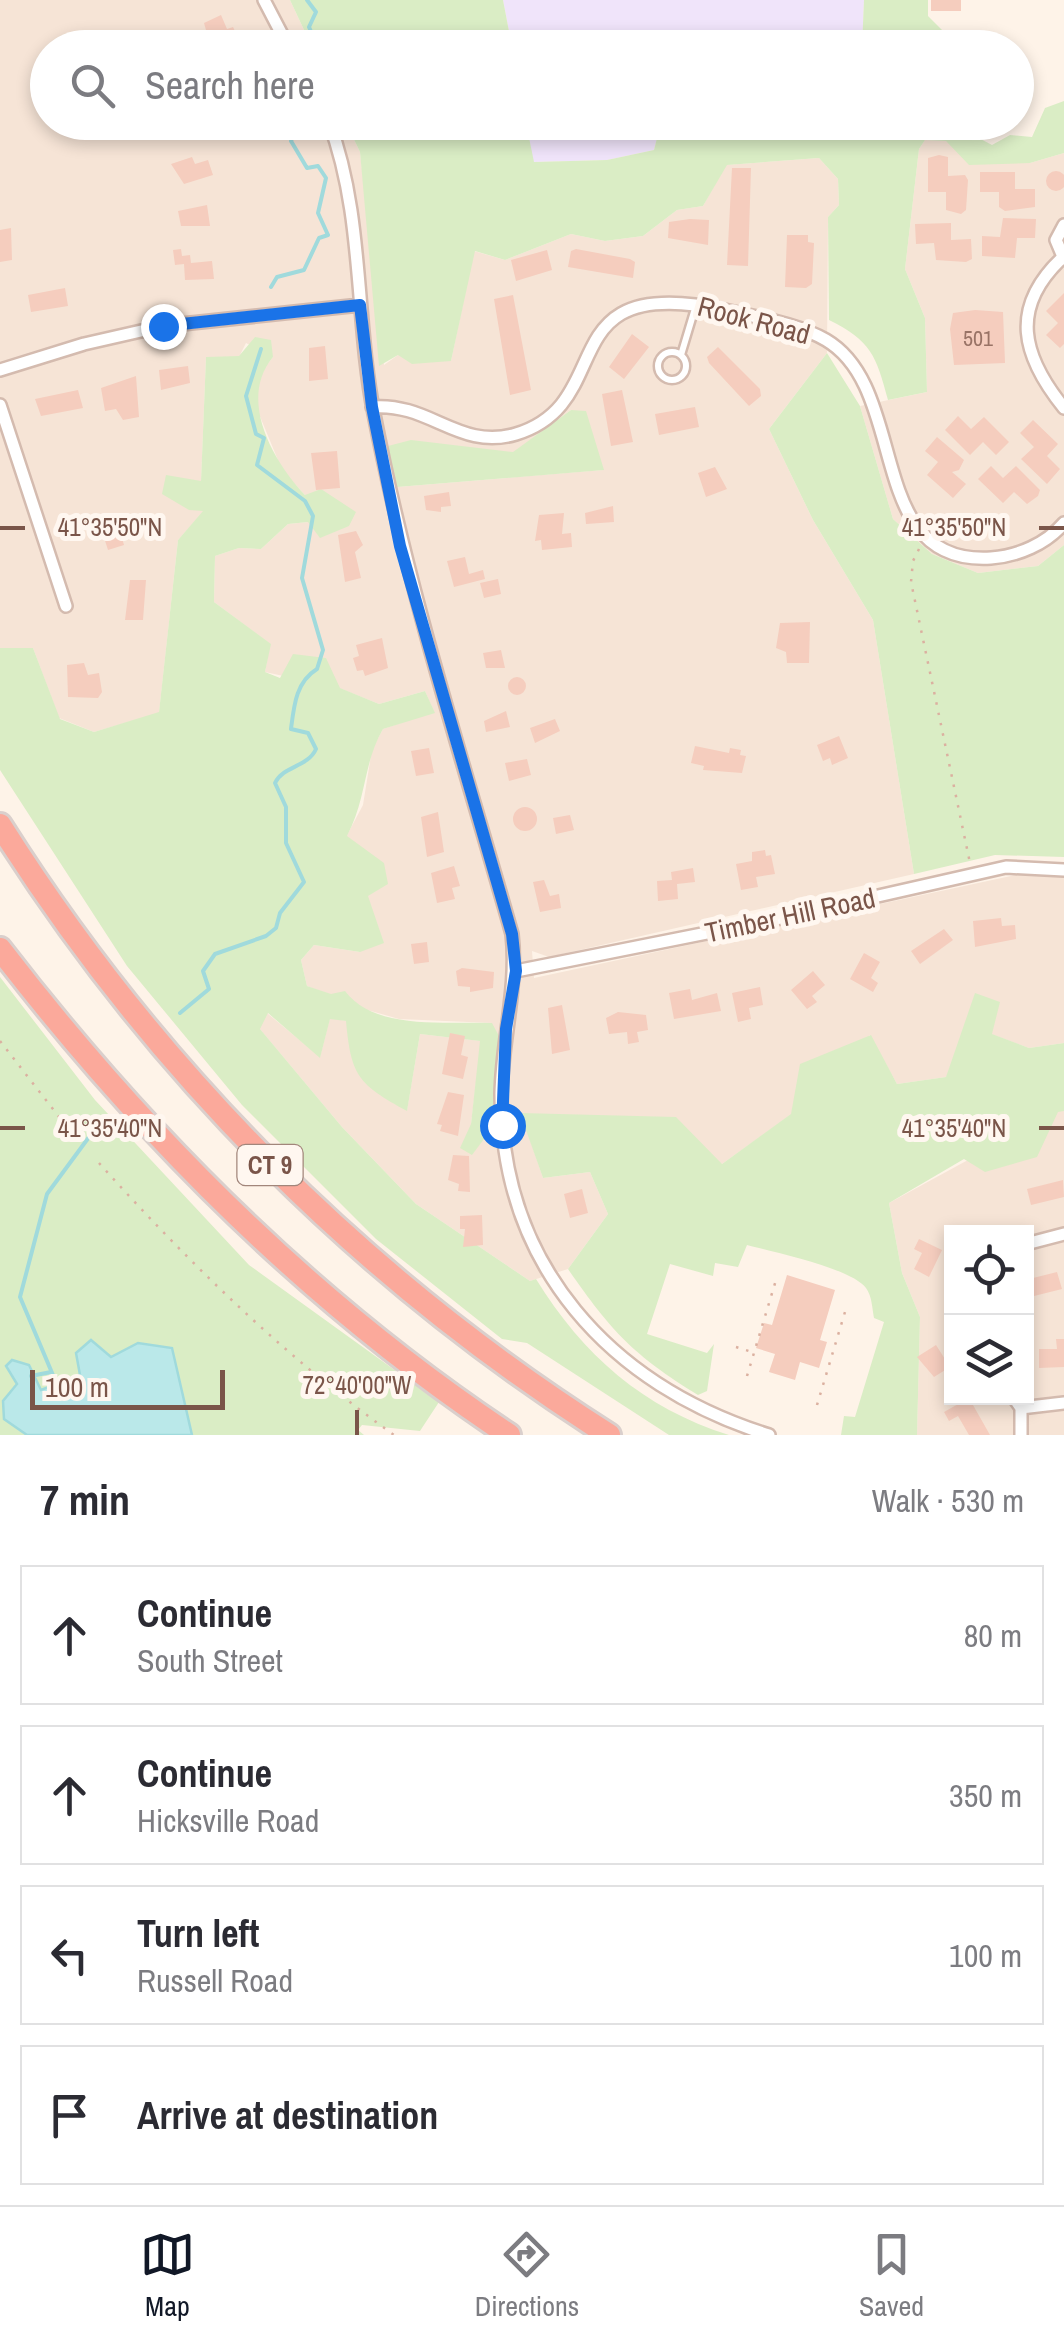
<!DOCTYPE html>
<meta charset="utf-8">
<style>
:root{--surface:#fff;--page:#f7f7f7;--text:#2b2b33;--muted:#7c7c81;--line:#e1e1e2;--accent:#111827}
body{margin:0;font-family:"Archivo Narrow",sans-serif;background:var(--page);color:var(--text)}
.controls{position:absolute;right:30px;bottom:30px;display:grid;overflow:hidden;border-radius:0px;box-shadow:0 5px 15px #0003}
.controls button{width:90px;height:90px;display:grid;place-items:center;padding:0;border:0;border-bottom:2px solid var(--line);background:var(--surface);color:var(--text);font:50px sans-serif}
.scale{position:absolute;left:30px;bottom:25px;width:195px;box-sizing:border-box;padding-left:10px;border:5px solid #7a5549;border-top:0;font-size:28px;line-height:35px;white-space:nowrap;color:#7a5549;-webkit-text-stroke:8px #fff7f0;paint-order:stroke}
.stop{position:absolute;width:30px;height:30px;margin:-22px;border:8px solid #1a73e8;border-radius:50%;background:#fff}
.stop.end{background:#1a73e8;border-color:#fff;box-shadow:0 2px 10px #0008}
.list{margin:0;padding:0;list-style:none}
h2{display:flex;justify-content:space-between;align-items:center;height:130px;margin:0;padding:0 40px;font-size:42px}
h2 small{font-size:32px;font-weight:400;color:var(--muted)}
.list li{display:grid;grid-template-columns:65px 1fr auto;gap:30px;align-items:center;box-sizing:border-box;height:140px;margin:0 20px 20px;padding:0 20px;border:2px solid var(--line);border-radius:0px}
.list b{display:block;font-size:38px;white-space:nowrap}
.list p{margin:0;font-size:32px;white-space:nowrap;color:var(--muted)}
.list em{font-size:32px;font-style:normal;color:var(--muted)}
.icon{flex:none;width:55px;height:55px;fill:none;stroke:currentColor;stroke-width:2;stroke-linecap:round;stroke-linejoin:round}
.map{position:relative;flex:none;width:1064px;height:1435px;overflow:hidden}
.search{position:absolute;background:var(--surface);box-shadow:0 5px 15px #0003;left:30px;right:30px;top:30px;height:110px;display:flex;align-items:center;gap:25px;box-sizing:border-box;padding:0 35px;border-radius:55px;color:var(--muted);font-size:38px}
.sheet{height:770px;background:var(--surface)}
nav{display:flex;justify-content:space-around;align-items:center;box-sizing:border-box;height:140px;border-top:2px solid var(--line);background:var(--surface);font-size:28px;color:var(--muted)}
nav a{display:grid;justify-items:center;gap:5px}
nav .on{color:var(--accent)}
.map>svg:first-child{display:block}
</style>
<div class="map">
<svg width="1064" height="1435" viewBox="0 0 1064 1435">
<rect width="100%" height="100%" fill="#fef3e8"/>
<!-- residential -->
<path fill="#f6e4d6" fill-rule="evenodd" d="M0 0H290L312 47 48 48V122L346 123 360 152 384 365 398 355 451 361 474 251 505 260 571 234 605 241 643 236 677 210 703 206 726 165 819 158 838 179 839 205 828 217 827 353 769 429 813 520 873 620 914 874 549 957 532 951 534 978 1020 874 1064 876V1043L1029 1048 991 1034 946 1077 897 1084 870 1035 792 1114 722 1164 521 1113 543 1178 590 1172 608 1214 568 1269 530 1281 416 1204 342 1127 259 1028 267 1013 320 1057 330 1018 346 1021 407 1110 420 1034 481 1041 471 1124 472 1155 492 1023 399 1019 357 1007 307 986 301 960 314 945 360 952 346 837 363 805 372 749 383 729 434 712 425 691 379 704 339 688 265 672 270 644 214 602 215 556 239 548 261 549 288 524 308 522 305 495 282 470 259 414 255 391 260 373 273 357 246 343 239 357H206L201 482 166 476 204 511 178 540 159 713 94 732 59 718 33 648H0ZM571 410 603 470 397 487 513 453Z
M925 140 946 141 1030 163 1064 153V545L1038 566 978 573 932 554 893 519 860 406 927 392 925 318 905 269 919 149Z
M1058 1111H1064V1435H917L920 1317 902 1273 889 1203ZM952 1232H1026V1398H952Z"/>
<!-- education -->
<path fill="#f0e4fa" d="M503 0H864L862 47H512Z
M526 123H661L654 150 607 160 533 162Z"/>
<!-- green -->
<path fill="#daedc5" d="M290 0H503L512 47H312Z
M864 0H928V16L959 47H862Z
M1064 101V153L1030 163 969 165 946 141 925 140 919 149 905 269 925 318 927 392 888 400C876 355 871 341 829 320L828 217 839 205 838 179 819 158 727 165 703 206 677 210 643 236 605 241 571 234 505 260 475 251 451 361 412 364 398 355 379 366 360 152 346 123H526L534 162 607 160 654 150 661 122 979 123 973 135 992 145 1010 135 1032 137 1045 108Z
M255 337 271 340 273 357C238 399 272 460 305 495L321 489 356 512 349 526 320 538 308 522 288 524 261 549 239 548 215 556 214 602 271 644 265 672 280 678 293 654 326 658 340 688 379 704 425 691 435 713 383 729C363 763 367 798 347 836L384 863 388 884 368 896 384 943 360 952 314 945 301 960 307 986 331 994 345 991C375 1031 446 1021 492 1023L500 1038 493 1127 472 1155 460 1148 471 1124 480 1041 420 1034 407 1111C358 1084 351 1076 346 1021L330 1019 320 1058 268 1013 260 1029 342 1127 416 1204 530 1281 536 1279C583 1355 643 1408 729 1435H669L527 1343 502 1339 376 1239 242 1105 127 966 0 770V648H33L60 719 94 732 159 712 178 540 203 511 189 510 162 494 166 475 201 481 206 357 239 356Z
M827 353 860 406 893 519 932 554 978 573 1038 566 1064 545V857L995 855 914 874 873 620 813 520 769 429Z
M571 410 586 411 604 470 397 487 388 446 411 440 513 452Z
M0 977 95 1100 249 1265 439 1402 420 1431 362 1425 358 1430 364 1435H0Z
M975 993 1000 1002 992 1034 1029 1048 1064 1043V1111L1058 1112 1037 1157 985 1172 964 1159 889 1203 902 1273 920 1317 917 1435H841L844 1416 855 1417 884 1322 874 1318C872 1308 872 1296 866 1288 851 1268 773 1252 747 1245L738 1267 715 1263 713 1276 670 1264 647 1334 707 1353 714 1344 707 1391 698 1395C633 1355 611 1331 568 1269L608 1214 590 1172 543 1178 520 1113 676 1117 722 1164 791 1114 800 1064 871 1035 897 1084 946 1077Z"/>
<!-- water -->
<path fill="#bae8e9" stroke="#a0dadc" stroke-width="2.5" d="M91 1340 111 1357 138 1343 172 1348 192 1435H27L4 1419 3 1401 17 1384 6 1366 12 1360 29 1365 41 1390 80 1375 76 1353Z"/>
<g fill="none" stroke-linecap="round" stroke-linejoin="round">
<!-- stream -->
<path stroke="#a0dadc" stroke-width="4" d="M307 0 316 12 309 27 318 48
M271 287 277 277 304 270 319 238 328 235 318 213 326 178 318 166 307 168 291 141 300 122
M180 1013 209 989 203 971 215 954 266 936 276 928 280 913 304 882 286 843V807L275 783C283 766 308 767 316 749L308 733 291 729C294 705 296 682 317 669L323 650 302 578 313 516 305 501 257 465 264 438 256 434 246 396 261 349
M31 1376 51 1372
M58 1387 20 1297 47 1194 92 1133"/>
</g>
<!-- building -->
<path fill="#f5cdbe" d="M931 0H961V11H931Z
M221 15 227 29 233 27 238 37 230 48H211L204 23Z
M939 155 948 157V176L965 175 968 180 966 210 961 214 946 210V192H928V158Z
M192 157 195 164 208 160 213 175 184 184 171 164Z
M732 168H751L748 266 727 265Z
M1046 181a10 10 0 1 1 20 0a10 10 0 1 1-20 0Z
M980 172H1015V189H1035V207L1005 211 999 207V192H980Z
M207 205 210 226H181L178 211Z
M1003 218 1036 219 1035 238H1017L1015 258 982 256V236L1000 237Z
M690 219 709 220 708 245 668 238 669 222Z
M951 223V240L971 239 972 259 966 262 936 260 934 243 916 244 915 224Z
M11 228 12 260 0 262V230Z
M787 235H808V242L814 243 812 284 806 288 785 287Z
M181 249 182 256 190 255 191 263 212 261 214 279 185 280 184 264 175 265 173 250Z
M576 249 630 259 635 262 633 278 568 267 571 251Z
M547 250 552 270 516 281 511 260Z
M65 288 68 306 31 312 28 295Z
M1064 293V344L1060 348 1046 335 1058 323 1046 311Z
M513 295 531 390 510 395 494 299Z
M975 310 1003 312 1005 363 954 365 950 329 953 313Z
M632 334 649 347 624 379 609 367Z
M325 346 328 379 309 381V348Z
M718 347 760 389 761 396 749 406 709 363 707 357Z
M188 366 190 383 161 390 159 370Z
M136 376 139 417 123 420 116 409 105 411 101 388Z
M78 390 83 408 41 416 35 399Z
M622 390 633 442 611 446 602 394Z
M695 407 699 427 659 435 655 414Z
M958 416 971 429 984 417 1009 442 996 455 983 442 970 455 945 430Z
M1033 420 1058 444 1047 456 1060 469 1047 484 1021 459 1034 447 1020 433Z
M937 437 964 460 959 470 952 472 966 484 953 498 927 475 938 462 925 451Z
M337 451 340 488 316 490 311 453Z
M991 466 1003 478 1016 466 1040 490 1038 496 1027 504 1014 492 1003 503 978 479Z
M715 467 727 489 706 497 698 473Z
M449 492 451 506 441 507V512L426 510 424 496Z
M613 506 614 522 586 524 585 513Z
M564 513 562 534 571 533 572 547 542 550 541 540 535 541 539 515Z
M124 515 128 525 119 528 124 545 108 550 99 522Z
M356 531 363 545 355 552 361 578 345 582 338 535Z
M465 557 469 574 483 570 485 579 454 587 447 561Z
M498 579 501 594 484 598 480 583Z
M130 580H146L143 620H125Z
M810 622 809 663H787L786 652 776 648 780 623Z
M382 638 388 668 365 676 363 670 357 671 353 658 359 656 356 645Z
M501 650 505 668H486L483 653Z
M84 663 88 675 99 673 102 692 98 698 68 697 67 665Z
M508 686a9 9 0 1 1 18 0a9 9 0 1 1-18 0Z
M506 711 510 727 486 732 484 721Z
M555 719 560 731 535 743 530 728Z
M839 736 848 758 832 765 830 758 823 761 817 745Z
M695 746 729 753 730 748 741 750 740 755 746 756 742 773 703 770 704 766 691 763Z
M429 748 434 773 416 776 411 751Z
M527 759 531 775 509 781 505 763Z
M513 819a12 12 0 1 1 24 0a12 12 0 1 1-24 0Z
M438 812 444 852 427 857 421 817Z
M570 815 574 830 556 834 553 818Z
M765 850 766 856 771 855 775 874 756 877 758 887 741 890 736 864 752 861V852Z
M454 866 460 886 452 888 455 899 437 903 431 873Z
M693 868 695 882 677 884 678 899 658 901 657 881 672 880 671 872Z
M544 880 550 896 559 894 561 908 540 912 533 882Z
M1001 918 1002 926 1015 925 1016 939 975 947 973 921Z
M944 929 953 940 920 964 911 951Z
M427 942 429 962 414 964 411 944Z
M864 953 880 962 871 978 878 983 873 992 850 979Z
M462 968 494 972 493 988 470 992V987L458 986 456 971Z
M813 971 825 985 812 996 817 1002 807 1009 791 990Z
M760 987 763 1005 749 1008 751 1019 738 1022 732 993Z
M690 989 692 1000 717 993 721 1011 674 1019 669 993Z
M562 1005 570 1050 552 1054 548 1008Z
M618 1012 646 1015 648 1030 637 1032 639 1042 628 1044 627 1032 609 1034 606 1018Z
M450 1033 465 1036 461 1055 468 1057 463 1079 442 1074Z
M448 1092 464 1095 458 1136 440 1131 442 1125 437 1124Z
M453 1155 469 1156 470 1192 458 1191 459 1184 448 1180Z
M1063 1180 1064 1197 1031 1205 1027 1189Z
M582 1189 588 1213 570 1218 564 1194Z
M482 1215 483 1245 463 1247 465 1229H460V1216Z
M919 1239 942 1250 929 1277 914 1269 922 1253 914 1249Z
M1057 1272 1062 1289 1034 1296 1029 1279Z
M787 1275 835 1290 820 1340 827 1342 819 1368 800 1362 795 1380 769 1372 775 1354 756 1348 764 1323 772 1325Z
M1056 1339H1064V1367L1039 1368V1349H1057Z
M936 1345 950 1367 934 1377 917 1357Z
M969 1398 990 1435H969L958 1416 949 1421 944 1412Z"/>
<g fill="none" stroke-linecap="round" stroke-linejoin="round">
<!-- lane casing -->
<g stroke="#d4bbaf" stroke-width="11">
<path id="lane" d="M658 366a14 14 0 1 1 28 0a14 14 0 1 1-28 0Z
M681 355 696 305"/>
</g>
<!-- street casing -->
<g stroke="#d4bbaf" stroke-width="16">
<path id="street" d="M264 0 289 48
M329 122C364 215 355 318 374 414 408 590 463 761 512 934 518 987 502 1040 501 1094 501 1266 610 1385 769 1435
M1064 225 1056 240 1064 259
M1062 258C1009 308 1022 356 1064 408
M0 370 84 344 163 326 360 305
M0 405 66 606
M372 407C430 402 459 451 516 434 621 402 546 272 725 310 759 318 796 323 826 340 911 390 863 566 991 558 1018 556 1046 544 1064 523
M516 971 772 920 1006 867 1064 870
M1026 1244 1064 1234
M1014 1398 1021 1408V1435
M1021 1408 1064 1403"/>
</g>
<!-- highway casing -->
<g stroke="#dacfcc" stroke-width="28">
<path id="highway" d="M0 825C156 1072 363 1279 609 1435
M0 949C144 1136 312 1304 509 1435"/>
</g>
<!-- path -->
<path stroke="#dbb0a0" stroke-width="2.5" stroke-dasharray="2.5 8" stroke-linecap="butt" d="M919 549 913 561 911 582 970 863
M0 1041 63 1122
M99 1163C187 1261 286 1358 394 1435
M736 1347 752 1352
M747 1376 776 1280
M817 1405 845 1312"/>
<!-- lane -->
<use href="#lane" stroke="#fff" stroke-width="6"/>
<!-- street -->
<use href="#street" stroke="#fff" stroke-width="11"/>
<!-- highway -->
<use href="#highway" stroke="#fba99b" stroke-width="22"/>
</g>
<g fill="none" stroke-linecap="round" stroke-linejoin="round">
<!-- route -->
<path stroke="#1a73e8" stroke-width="12" d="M163 326 360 305 372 407 400 546 512 934 516 971 506 1029 502 1125"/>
</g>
<!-- ticks -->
<path fill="none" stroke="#7a5549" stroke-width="4" d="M0 528H25M1039 528H1064M0 1128H25M1039 1128H1064M357 1410V1435"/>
<g text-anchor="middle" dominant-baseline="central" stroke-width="10" stroke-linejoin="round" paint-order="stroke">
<!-- number labels -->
<g font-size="22" fill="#997366">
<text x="978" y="338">501</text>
</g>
<!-- shield labels -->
<rect fill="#fff7f0" stroke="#a2867b" stroke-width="2.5" x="237.5" y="1145" width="65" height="40" rx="8"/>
<g font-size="25" font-weight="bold" fill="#7a5549">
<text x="270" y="1165">CT 9</text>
</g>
<!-- street labels -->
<g font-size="28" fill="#7a5549" stroke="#fff7f0">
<text transform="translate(754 320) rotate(15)">Rook Road</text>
<text transform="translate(790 915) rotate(-12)">Timber Hill Road</text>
</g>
</g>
<g font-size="25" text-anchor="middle" fill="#7a5549" stroke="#fff7f0" stroke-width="10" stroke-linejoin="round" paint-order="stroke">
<text x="110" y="536">41°35'50"N</text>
<text x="954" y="536">41°35'50"N</text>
<text x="110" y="1137">41°35'40"N</text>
<text x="954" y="1137">41°35'40"N</text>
<text x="357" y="1394">72°40'00"W</text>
</g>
</svg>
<div class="controls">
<button><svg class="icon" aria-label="locate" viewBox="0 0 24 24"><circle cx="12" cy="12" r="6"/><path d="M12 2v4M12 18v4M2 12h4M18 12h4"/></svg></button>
<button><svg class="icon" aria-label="layers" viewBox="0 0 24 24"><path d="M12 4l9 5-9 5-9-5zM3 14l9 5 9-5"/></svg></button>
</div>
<div class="scale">100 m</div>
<div class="stop" style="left:502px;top:1125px"></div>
<div class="stop end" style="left:163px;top:326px"></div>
<div class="search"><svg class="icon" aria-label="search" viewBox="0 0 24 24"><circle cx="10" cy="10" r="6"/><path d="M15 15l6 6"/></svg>Search here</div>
</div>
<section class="sheet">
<h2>7 min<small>Walk · 530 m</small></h2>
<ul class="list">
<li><svg class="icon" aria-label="ahead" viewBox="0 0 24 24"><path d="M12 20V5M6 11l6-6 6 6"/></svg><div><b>Continue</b><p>South Street</p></div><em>80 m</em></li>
<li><svg class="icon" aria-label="ahead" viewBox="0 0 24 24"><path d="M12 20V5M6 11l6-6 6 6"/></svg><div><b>Continue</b><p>Hicksville Road</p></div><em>350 m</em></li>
<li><svg class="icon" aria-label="left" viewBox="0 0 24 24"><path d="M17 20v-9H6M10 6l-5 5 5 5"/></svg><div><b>Turn left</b><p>Russell Road</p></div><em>100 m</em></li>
<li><svg class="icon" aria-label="arrive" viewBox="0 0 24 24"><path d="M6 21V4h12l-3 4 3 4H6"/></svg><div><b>Arrive at destination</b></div></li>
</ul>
</section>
<nav>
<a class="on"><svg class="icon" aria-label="map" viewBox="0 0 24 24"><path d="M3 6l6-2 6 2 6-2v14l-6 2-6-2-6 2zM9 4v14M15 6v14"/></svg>Map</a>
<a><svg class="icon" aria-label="directions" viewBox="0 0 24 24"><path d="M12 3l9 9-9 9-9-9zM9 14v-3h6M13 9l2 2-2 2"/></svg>Directions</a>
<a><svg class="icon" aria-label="saved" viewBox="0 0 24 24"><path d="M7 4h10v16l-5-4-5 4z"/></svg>Saved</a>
</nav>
